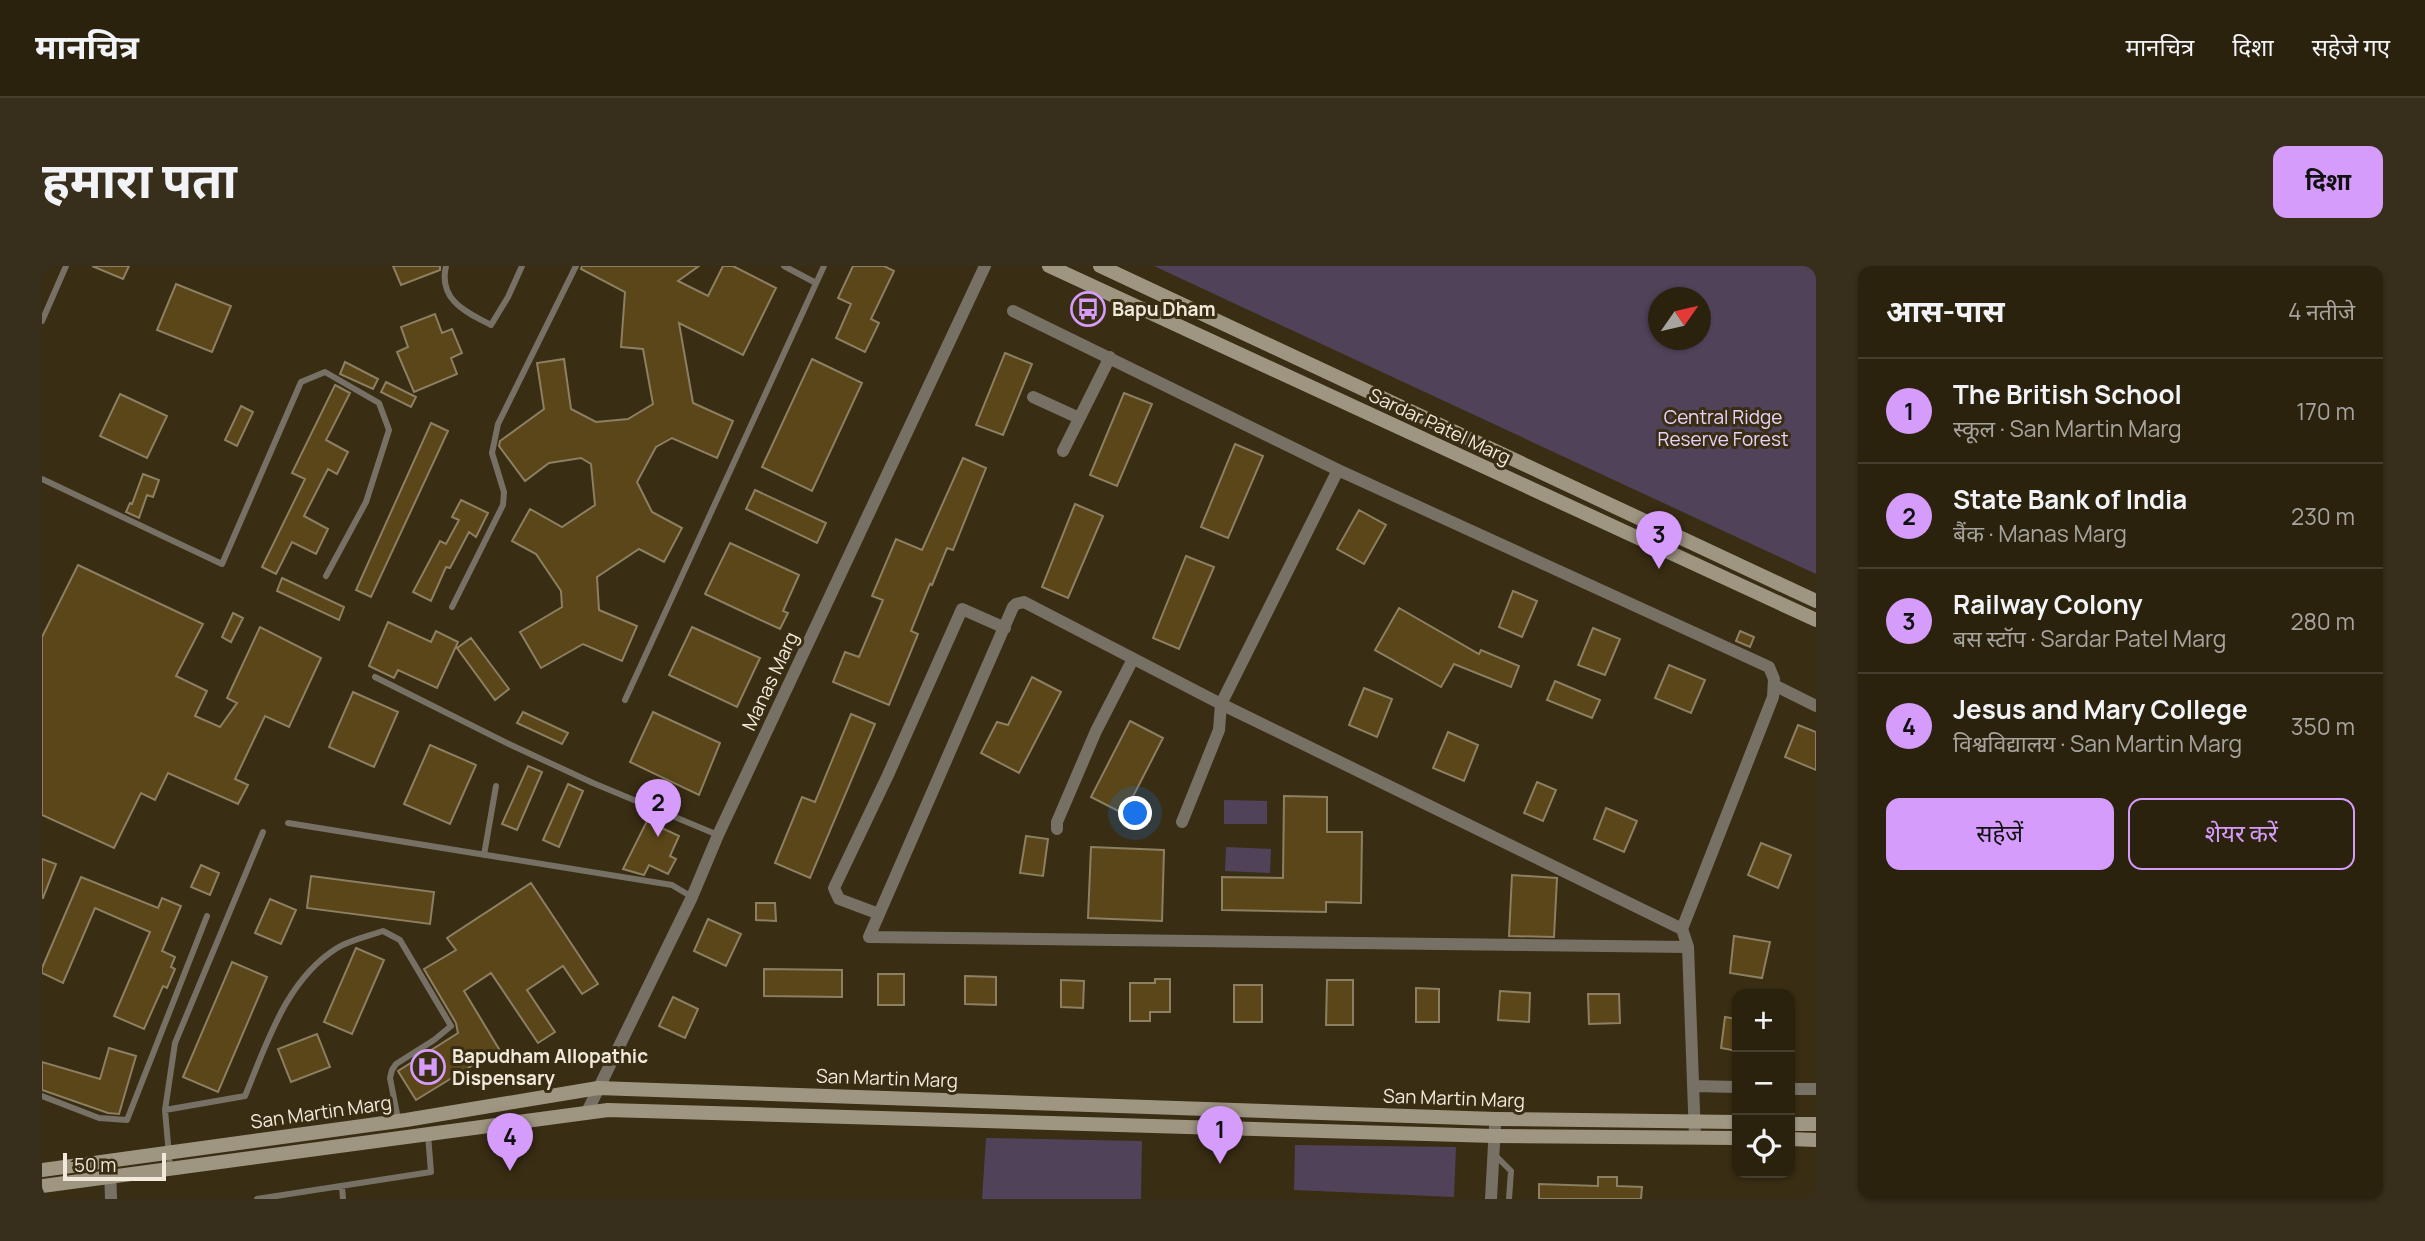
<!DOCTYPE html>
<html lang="hi">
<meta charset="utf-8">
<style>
:root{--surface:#2b220e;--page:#372f1c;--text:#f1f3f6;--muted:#a6a49e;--line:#473f2e;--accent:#d59cfb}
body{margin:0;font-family:Manrope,"Noto Sans Devanagari",sans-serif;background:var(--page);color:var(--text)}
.controls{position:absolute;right:21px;bottom:21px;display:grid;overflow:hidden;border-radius:14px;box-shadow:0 2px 5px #0004}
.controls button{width:63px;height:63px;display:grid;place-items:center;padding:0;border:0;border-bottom:2px solid var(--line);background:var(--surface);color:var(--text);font:35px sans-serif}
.compass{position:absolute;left:1606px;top:21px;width:63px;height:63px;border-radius:50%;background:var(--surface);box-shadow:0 2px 5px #0004;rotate:56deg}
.scale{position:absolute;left:21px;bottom:18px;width:103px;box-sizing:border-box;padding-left:7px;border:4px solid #f1e9da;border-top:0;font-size:19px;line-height:24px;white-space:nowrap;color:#f1e9da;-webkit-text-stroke:5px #392d13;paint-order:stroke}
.you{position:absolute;left:1094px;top:548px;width:24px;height:24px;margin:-18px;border:5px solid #fff;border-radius:50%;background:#1a73e8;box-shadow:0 0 0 10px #1a73e833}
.badge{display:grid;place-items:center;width:46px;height:46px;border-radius:50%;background:var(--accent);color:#111;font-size:23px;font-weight:700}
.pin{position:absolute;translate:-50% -58px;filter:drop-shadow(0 2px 4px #0008)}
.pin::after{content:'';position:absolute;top:37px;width:24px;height:21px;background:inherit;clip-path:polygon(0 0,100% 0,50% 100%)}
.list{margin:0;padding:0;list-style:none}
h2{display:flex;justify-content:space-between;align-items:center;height:91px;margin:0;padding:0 28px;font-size:30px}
h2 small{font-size:23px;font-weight:400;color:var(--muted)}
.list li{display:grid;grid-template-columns:46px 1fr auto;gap:21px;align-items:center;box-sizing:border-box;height:105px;padding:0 28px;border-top:2px solid var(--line)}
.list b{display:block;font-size:26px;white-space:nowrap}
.list p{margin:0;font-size:23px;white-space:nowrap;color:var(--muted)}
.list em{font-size:23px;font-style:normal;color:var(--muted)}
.actions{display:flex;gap:14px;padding:21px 28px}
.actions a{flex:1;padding:16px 0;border:2px solid var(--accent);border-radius:14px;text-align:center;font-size:24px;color:var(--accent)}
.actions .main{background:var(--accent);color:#111}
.icon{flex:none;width:38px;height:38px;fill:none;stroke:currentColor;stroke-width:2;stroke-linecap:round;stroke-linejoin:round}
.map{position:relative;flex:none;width:1774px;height:933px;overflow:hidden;border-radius:14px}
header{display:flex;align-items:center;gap:42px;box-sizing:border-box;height:98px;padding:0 35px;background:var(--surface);border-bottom:2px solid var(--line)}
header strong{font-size:33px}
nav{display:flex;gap:38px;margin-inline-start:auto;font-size:24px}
.intro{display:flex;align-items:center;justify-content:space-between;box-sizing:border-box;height:168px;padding:0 42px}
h1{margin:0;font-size:49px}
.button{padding:18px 32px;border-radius:14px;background:var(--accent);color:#111;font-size:24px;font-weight:700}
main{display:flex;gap:42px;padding:0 42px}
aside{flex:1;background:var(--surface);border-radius:14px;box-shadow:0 2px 5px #0004}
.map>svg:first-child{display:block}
</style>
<header>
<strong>मानचित्र</strong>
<nav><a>मानचित्र</a><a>दिशा</a><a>सहेजे गए</a></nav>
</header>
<div class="intro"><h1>हमारा पता</h1><a class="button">दिशा</a></div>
<main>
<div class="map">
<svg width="1774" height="933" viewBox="0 0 1774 933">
<rect width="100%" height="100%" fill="#392d13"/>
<!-- green -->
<path fill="#504359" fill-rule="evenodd" d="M1112 0H1774V308ZM1616 32H1658V74H1616Z
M1182 534 1225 535V558H1182Z
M1184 581 1229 583 1228 607 1183 605Z
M944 872 1100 875 1099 933H940Z
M1253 879 1414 881 1412 931 1252 924Z"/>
<!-- building -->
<path fill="#5a4619" stroke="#8c7f62" stroke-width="2" d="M50 0H87L81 13Z
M351 0H398V4L359 19Z
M540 0H657L636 15 666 30 681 0H691L734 22 701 89 637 57 651 137 691 155 675 192 630 172 614 181 595 216 610 246 640 262 622 296 597 283 555 311 557 344 595 360 580 395 541 378 499 402 478 366 520 341 519 325 494 288 470 275 488 243 520 261 553 239 549 198 539 192 507 197 483 215 457 180 458 175 502 143 495 97 522 93 529 143 554 156 586 153 611 138 601 83 579 81 583 26 539 3Z
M811 0H842L852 5 829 53 837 57 823 86 794 72 809 38 796 32Z
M134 18 189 40 170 86 115 64Z
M393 48 400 67 410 63 420 87 409 92 415 108 372 126 355 86 366 81 359 61Z
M963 87 990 98 961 169 934 159Z
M770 93 820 117 770 225 720 201Z
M303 96 336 113 331 123 298 108Z
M344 116 374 131 369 141 339 126Z
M293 119 308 127 284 174 306 186 295 208 286 203 262 250 286 263 274 288 250 276 234 308 220 301 263 213 250 207Z
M1082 127 1110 138 1075 220 1048 209Z
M78 128 125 150 105 192 58 170Z
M199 140 211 146 195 180 183 174Z
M389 157 406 165 329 331 314 324Z
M1193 178 1221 190 1186 272 1159 261Z
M921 192 944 202 911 284 905 282 890 319 888 318 869 365 876 368 847 439 791 416 803 386 817 391 841 334 830 330 854 273 880 284Z
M101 208 117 214 111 231 105 229 97 252 84 246 88 237 90 238Z
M713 224 784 257 775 277 704 243Z
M419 234 446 247 434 271 427 266 408 302 404 301 389 335 371 326 398 275 404 278 417 254 410 251Z
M1033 238 1061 250 1026 332 1000 321Z
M1317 244 1344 259 1322 298 1295 283Z
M688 277 757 309 741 345 746 347 738 363 663 328Z
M1144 290 1172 301 1137 383 1111 372Z
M36 299 161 358 134 410 165 425 153 450 178 461 195 437 185 432 218 361 279 392 247 461 223 450 193 513 206 519 196 538 126 507 113 534 99 527 72 582 0 549V371Z
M240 312 302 341 297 354 235 325Z
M1471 325 1495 335 1480 371 1457 361Z
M1357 342 1437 388 1439 384 1477 400 1469 421 1412 398 1399 421 1333 384Z
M191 347 201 352 189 376 180 371Z
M346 356 389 376 394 365 416 376 395 422 356 404 352 412 327 400Z
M650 361 718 392 695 441 627 409Z
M1551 362 1578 373 1563 409 1536 399Z
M1698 365 1712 371 1708 381 1694 375Z
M429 372 467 423 453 434 415 382Z
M1627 399 1663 414 1649 447 1613 432Z
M990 411 1019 426 977 507 939 487 955 456 966 459Z
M1513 415 1558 434 1550 452 1505 434Z
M1322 422 1350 433 1335 471 1307 459Z
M311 426 356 446 332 501 287 481Z
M481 446 526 467 520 478 475 457Z
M611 446 678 477 657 529 588 496Z
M809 448 833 458 768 612 733 597 760 531 773 536Z
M1088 455 1121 472 1082 548 1049 531Z
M1756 459 1774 466V504L1743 491Z
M1406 466 1436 479 1422 515 1391 502Z
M388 479 434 499 408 558 362 538Z
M486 500 500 506 475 564 460 558Z
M1495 516 1514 524 1501 555 1482 547Z
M526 518 541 525 517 581 501 574Z
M1242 530 1285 531V566H1320L1319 637 1284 636V646L1180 644V611L1241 612Z
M1564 542 1595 555 1582 586 1552 573Z
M605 555 637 570 628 590 634 593 626 608 607 599 602 609 581 603Z
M984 570 1006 573 1001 610 978 607Z
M1719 577 1749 589 1736 622 1706 609Z
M1049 581 1122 584 1120 655 1046 652Z
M0 593 14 598 1 632H0Z
M159 599 177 607 168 629 149 621Z
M1470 609 1515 612 1512 671 1467 670Z
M269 610 392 626 388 658 265 642Z
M39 611 116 642 120 632 139 640 120 685 133 691 129 701 133 703 125 722 121 720 102 763 72 750 108 666 53 642 21 717 0 707V702Z
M489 617 556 718 540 728 521 700 485 724 513 766 496 777 449 707 422 725 457 783 374 834 356 805 416 767 414 757 382 703 414 684 405 672Z
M228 633 254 644 239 678 213 667Z
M714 637H733L734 655 714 654Z
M666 653 699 668 684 700 652 685Z
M1692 670 1728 676 1720 712 1688 707Z
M314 682 342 694 310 768 282 756Z
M190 696 225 711 176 826 141 811Z
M722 703 800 704V731L722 730Z
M836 708H862V739H836Z
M923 710 954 711V739L923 738Z
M1113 713H1128V746H1108V755H1088V717H1113Z
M1019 714 1042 715 1041 742 1019 741Z
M1285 714H1311V759H1284Z
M1192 719H1220V756H1192Z
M1374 722 1397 723V756H1374Z
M1458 725 1488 727 1487 756 1456 754Z
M1546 728H1577L1578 757 1547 758Z
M631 731 656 743 643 772 617 760Z
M1683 751 1695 753V785L1679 782Z
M275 768 288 801 249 816 236 783Z
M67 782 94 790 77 848 66 847 0 824V796L58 813Z
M1556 911H1575V920L1600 921 1599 933H1497V918L1556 920Z"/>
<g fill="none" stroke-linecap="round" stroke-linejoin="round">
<!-- lane -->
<path stroke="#777165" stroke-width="6" d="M404 0C396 34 424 46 449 59L466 31 480 0
M742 0 774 17
M0 55 24 0
M0 213 180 298 259 116 283 106 337 137 347 164 324 236 284 310
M410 341 461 239 462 226 450 187 456 158 534 0
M333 411 469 479 551 517 676 569
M583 434 782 0
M246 557 630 619 650 631
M442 589 454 520
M0 830 57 852 85 854 165 650
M123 844 133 777 221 566
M1453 889 1469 905 1467 933
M128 901 123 844 203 830C225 777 244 714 295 682 308 674 327 670 341 665L358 674 409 760 392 774 354 798 350 804 348 812 356 853
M300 921 301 933
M215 933 389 906 386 869"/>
<!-- street -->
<path stroke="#777165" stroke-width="12" d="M971 45 1296 204 1727 401 1732 413 1731 431 1640 663
M991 131 1037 152
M1021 185 1068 91
M1732 419 1774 440
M1140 556 1177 464 1179 438 1296 204
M1015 563V556L1054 465 1091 393
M837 648 797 633 792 622 846 509 920 343 963 362
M1646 681 827 671 971 341 974 338 982 336 1179 438 1640 663 1646 681 1653 871
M1651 820 1695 821
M1748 823H1774
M545 846 650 631 676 569 943 0
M68 902 69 933
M1449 933 1453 860"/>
<!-- secondary -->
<path stroke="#9f9682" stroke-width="14" d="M1007 0 1774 354
M1058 0 1774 335
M1748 858H1774
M1748 873 1774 874
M0 904 364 854 556 822 1454 853 1695 856
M0 920 566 844 1452 870 1695 872"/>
</g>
<!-- icons -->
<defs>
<g id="bus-ring" transform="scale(1.75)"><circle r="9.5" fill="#392d13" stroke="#d59cfb" stroke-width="1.5"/><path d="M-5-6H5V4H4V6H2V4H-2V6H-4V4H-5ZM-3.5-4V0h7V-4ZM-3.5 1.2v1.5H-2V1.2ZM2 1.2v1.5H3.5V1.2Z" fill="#d59cfb"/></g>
<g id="hospital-ring" transform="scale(1.75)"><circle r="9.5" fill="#392d13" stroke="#d59cfb" stroke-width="1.5"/><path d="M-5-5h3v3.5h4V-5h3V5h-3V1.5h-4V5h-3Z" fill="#d59cfb"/></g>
</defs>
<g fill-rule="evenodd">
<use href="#bus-ring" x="1046" y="43"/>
<use href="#hospital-ring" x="386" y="801"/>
</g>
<g text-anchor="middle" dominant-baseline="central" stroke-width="6" stroke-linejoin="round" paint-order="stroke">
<!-- poi labels -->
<g font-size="19" font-weight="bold" fill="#f1e9da" stroke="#392d13" text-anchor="start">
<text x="1070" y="43">Bapu Dham</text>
<text x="410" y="790">Bapudham Allopathic<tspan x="410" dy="22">Dispensary</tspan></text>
</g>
<!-- park labels -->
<g font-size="19" fill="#e9d3fa" stroke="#392d13">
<text x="1681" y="151">Central Ridge<tspan x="1681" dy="22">Reserve Forest</tspan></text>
</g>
<!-- street labels -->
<g font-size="19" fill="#f1e9da" stroke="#392d13">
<text transform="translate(1398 160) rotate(25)">Sardar Patel Marg</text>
<text transform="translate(728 415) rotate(-65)">Manas Marg</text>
<text transform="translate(845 812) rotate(2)">San Martin Marg</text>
<text transform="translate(1412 832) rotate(2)">San Martin Marg</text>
<text transform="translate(279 846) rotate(-8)">San Martin Marg</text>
</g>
</g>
</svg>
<div class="controls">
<button>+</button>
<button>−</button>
<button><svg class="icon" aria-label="locate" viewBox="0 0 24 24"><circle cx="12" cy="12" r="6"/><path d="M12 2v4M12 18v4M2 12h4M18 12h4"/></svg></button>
</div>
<svg class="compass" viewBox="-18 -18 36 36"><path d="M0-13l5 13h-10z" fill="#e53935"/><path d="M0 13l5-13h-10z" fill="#a6a49e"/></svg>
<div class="scale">50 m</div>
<div class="you"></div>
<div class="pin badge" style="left:1178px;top:898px">1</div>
<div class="pin badge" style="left:616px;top:571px">2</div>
<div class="pin badge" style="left:1617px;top:303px">3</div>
<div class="pin badge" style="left:468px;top:905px">4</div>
</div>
<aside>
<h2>आस-पास<small>4 नतीजे</small></h2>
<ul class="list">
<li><span class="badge">1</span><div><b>The British School</b><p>स्कूल · San Martin Marg</p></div><em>170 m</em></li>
<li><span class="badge">2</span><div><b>State Bank of India</b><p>बैंक · Manas Marg</p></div><em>230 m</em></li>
<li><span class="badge">3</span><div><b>Railway Colony</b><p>बस स्टॉप · Sardar Patel Marg</p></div><em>280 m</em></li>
<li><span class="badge">4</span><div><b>Jesus and Mary College</b><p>विश्वविद्यालय · San Martin Marg</p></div><em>350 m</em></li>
</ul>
<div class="actions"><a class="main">सहेजें</a><a>शेयर करें</a></div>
</aside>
</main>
